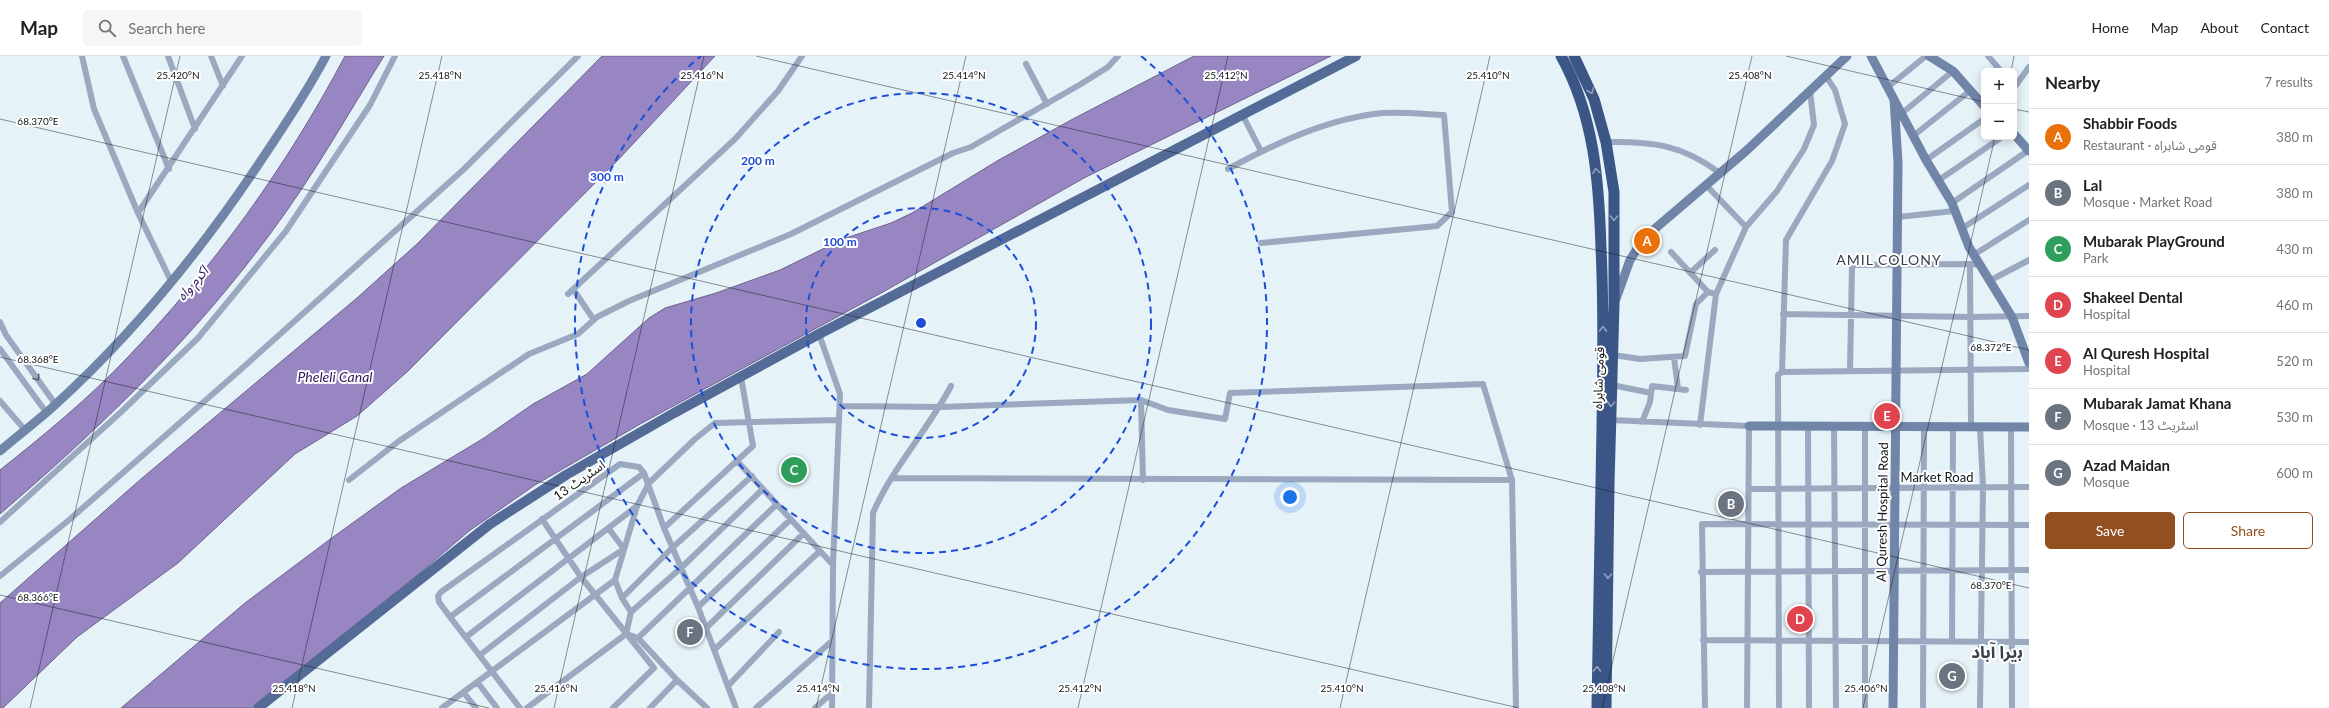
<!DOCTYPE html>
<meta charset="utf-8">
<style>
:root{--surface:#fff;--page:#f6f6f6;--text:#202124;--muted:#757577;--line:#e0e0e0;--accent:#924f1f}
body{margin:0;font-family:Lato,"Noto Sans Arabic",sans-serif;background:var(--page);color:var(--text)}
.controls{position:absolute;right:12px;top:12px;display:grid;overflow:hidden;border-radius:6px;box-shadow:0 2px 10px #0003}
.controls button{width:36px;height:36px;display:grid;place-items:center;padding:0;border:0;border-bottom:1px solid var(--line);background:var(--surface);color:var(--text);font:20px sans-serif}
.you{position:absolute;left:1290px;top:441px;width:14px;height:14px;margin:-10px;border:3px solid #fff;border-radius:50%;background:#1a73e8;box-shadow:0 0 0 6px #1a73e833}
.badge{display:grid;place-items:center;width:26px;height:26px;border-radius:50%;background:var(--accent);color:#fff;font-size:13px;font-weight:700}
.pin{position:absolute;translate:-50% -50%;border:2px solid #fff;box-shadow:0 1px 4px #0006}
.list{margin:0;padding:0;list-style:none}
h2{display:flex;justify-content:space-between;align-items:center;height:52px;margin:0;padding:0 16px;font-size:17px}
h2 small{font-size:13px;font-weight:400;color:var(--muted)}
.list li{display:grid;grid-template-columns:26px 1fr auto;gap:12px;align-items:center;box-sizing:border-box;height:56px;padding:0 16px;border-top:1px solid var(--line)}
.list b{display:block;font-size:15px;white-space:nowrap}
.list p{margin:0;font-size:13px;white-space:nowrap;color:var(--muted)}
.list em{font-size:13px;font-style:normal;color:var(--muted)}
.actions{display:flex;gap:8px;padding:12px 16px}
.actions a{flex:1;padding:9px 0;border:1px solid var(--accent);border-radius:6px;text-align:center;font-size:14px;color:var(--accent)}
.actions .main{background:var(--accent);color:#fff}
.icon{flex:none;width:22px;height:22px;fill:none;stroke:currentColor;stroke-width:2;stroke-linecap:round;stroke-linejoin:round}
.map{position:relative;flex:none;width:2029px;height:652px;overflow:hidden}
header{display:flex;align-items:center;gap:24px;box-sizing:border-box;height:56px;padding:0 20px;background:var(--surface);border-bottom:1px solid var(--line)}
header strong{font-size:19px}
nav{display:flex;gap:22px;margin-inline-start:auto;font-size:14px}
.search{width:280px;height:36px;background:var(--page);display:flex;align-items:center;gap:10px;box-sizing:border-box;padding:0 14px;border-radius:6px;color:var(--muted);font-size:15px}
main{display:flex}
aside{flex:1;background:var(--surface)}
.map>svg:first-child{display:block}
</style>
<header>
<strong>Map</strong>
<div class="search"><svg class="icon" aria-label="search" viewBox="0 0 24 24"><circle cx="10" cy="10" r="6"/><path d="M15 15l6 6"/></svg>Search here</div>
<nav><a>Home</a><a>Map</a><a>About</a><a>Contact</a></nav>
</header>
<main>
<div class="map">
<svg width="2029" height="652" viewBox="0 0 2029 652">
<rect width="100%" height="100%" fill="#e5f2f8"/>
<!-- water -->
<path fill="#9786c1" stroke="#6e648e" d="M345 0H384C347 60 312 122 270 178 193 283 99 373 0 458V414C44 379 88 343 127 302 213 212 287 110 345 0Z
M602 0H715L618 104 407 316 357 360 295 398 178 507 77 581 3 652H0V547L141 423 357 242 418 187Z
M1194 0H1331L1084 122 883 236 642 367 535 429 469 475 421 516 251 652H121L245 547 329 484 401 432 484 382 533 348 587 318 649 262 665 252 716 237 780 214 843 183 891 167 912 157 997 105 1071 64Z"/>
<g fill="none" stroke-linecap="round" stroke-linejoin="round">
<!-- street -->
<path stroke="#9aa8c0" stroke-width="6" d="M82 0 94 53 138 157 172 227
M123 0 169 113
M168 0 195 73
M211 0 223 30
M1988 0 2001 15
M1026 8 1047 48
M1888 31 1926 0
M2014 32 2029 11
M1901 58 1953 15
M1243 60 1261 95
M1913 80 1971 34
M1606 86C1653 85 1682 89 1720 117
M1926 104 1984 63
M1228 113C1276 87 1329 62 1383 57 1403 56 1424 58 1444 59L1452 156 1437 170 1261 187
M1939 124 2002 81
M1706 129 1746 171
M1952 147 2029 94
M138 157 242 0
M1898 161 1954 155
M1961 173 2029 129
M1671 196 1708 236 1712 237
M1975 198 2029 164
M1970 208 1971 371
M1690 217 1715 194
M1989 225 2029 204
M573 233 594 264
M568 238 735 83 778 35 802 0
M1783 258 1971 261 2029 260
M0 266 6 279 56 349
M819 278 840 338 833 509 832 652
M0 293 46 356
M1613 299 1640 303 1685 300 1696 248 1708 236
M1674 301 1678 333
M1850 314 1852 209 1974 208 1982 211
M1782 316 1786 184 1832 105 1845 68 1835 34 1826 20
M1612 329 1651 337
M1141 344 1168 354 1225 363 1230 337 1483 328 1512 424 1516 652
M0 345 25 374
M840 350 940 351 1141 344 1143 424
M1610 364 1749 370 1747 652
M1642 366 1650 346 1652 330 1686 334
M1700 369 1716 238 1746 171 1777 135 1804 93 1814 69 1810 35
M1808 370 1809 652
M1834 370 1836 652
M1980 371 1983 431 1980 652
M2011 371 2012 652
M738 406 833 509
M892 422 1512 424
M349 424 399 385 529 298 578 278 597 261 629 245 791 178 953 97 971 91 1081 28 1108 11 1118 0
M1749 433 2029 431
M542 463 581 521 654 612 613 652
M0 466 121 356 198 282 286 175 370 49 395 0
M664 472 753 390 741 321
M1701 516 2029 514
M0 520 69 464 239 315 463 114 578 0
M615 524 622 542 672 492 752 420
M622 542 631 556
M698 551 791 463
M450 561 644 417
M706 572 804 477
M627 578 638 582 777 448
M466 581 637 450
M638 582 677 624 707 652
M1703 584 2029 586
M1952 585 1953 371
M714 594 820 495
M480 599 581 521 624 493 609 473
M478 627 497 652
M728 630 779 576
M464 637 476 652
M442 652 615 524 637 450 649 427 695 383 715 367 839 364
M520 652 450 561 439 546 438 540 441 536 620 408 639 411 644 417 664 472 698 551 736 652
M527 652 626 578 631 556 682 511 763 433
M650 652 677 624
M756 652 832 585
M815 652 832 637
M869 652 873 457C892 412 928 374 951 330
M1705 652 1702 468 2029 469
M1779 652 1778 319 1782 316 2029 313
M1865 652V371
M1923 652 1924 370"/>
<!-- secondary -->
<path stroke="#7185a8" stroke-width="9" d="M1871 0 1926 104 1952 147 1969 191 2012 261 2029 307
M1929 0 1953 15 1984 50
M2014 78 2029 95
M1616 243 1630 204 1644 182 1746 95 1847 0
M1749 370 2029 371
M0 395C18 379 38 365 56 348 135 276 203 192 262 103 285 69 307 36 326 0
M1893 652 1898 106 1894 43"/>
<!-- primary -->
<path stroke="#546b97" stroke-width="10" d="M258 652 490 468 566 419 674 357 819 278 1356 0"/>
<!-- highway -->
<path stroke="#3b5587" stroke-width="11" d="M1561 0C1594 59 1599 125 1601 192 1604 252 1603 311 1602 371 1600 464 1598 558 1597 652
M1574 0 1594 43 1606 86 1614 136V248L1609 427 1606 652"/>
</g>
<!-- one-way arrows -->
<defs><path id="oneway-chevron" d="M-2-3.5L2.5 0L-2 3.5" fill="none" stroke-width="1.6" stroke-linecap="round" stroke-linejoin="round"/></defs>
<g stroke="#93a2bd">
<use href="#oneway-chevron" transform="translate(1591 35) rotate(68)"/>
<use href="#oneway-chevron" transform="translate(1596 115) rotate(-98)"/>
<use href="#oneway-chevron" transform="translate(1614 162) rotate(90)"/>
<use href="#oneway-chevron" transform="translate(1603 273) rotate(-89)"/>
<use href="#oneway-chevron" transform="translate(1611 348) rotate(92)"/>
<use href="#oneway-chevron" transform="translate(1608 520) rotate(91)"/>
<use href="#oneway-chevron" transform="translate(1597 613) rotate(-89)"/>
</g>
<use stroke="#555e6c" href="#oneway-chevron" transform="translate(37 322) rotate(54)"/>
<!-- ticks -->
<path fill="none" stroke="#101517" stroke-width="1" stroke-opacity="0.45" d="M756 0 2029 294M1786 0 1984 46M2011 15 2014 0M2014 53 2029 56M0 63 2029 532M0 301 1519 652M0 539 489 652M30 652 180 0M292 652 442 0M554 652 704 0M816 652 966 0M1078 652 1228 0M1340 652 1490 0M1602 652 1752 0M1863 652 1995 81"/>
<!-- distance rings -->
<g fill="none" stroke="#1d4ed8" stroke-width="2" stroke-dasharray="7 5">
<circle cx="921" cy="267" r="115"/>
<circle cx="921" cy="267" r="230"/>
<path d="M1141 0A346 346 0 1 1 701 0"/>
</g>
<g text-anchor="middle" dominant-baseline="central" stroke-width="4" stroke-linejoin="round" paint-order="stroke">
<!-- street labels -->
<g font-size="13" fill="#101517" stroke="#fff">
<text transform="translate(1598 322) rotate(-88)">قومی شاہراہ</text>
<text x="1937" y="421">Market Road</text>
<text transform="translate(579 424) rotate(-35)">اسٹریٹ 13</text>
<text transform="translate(1882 456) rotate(-89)">Al Quresh Hospital Road</text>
</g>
<!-- neighbourhood labels -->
<g font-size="14" letter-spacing="1" fill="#374146" stroke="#fff">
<text x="1889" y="203">AMIL COLONY</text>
</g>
<!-- water labels -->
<g font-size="14" font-style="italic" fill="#34185e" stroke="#fff">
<text transform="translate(192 227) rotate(-49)">اکرم واہ</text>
<text x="335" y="320">Pheleli Canal</text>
</g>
<!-- district labels -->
<g font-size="17" font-weight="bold" fill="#374146" stroke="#fff">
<text x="1997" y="595">ﮨیرا آباد</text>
</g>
</g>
<g font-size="10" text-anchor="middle" fill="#101517" stroke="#fff" stroke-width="4" stroke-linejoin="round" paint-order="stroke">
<text x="178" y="23">25.420°N</text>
<text x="440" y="23">25.418°N</text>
<text x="702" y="23">25.416°N</text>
<text x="964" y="23">25.414°N</text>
<text x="1226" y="23">25.412°N</text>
<text x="1488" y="23">25.410°N</text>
<text x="1750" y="23">25.408°N</text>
<text x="38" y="69">68.370°E</text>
<text x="1991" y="295">68.372°E</text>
<text x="38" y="307">68.368°E</text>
<text x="1991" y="533">68.370°E</text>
<text x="38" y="545">68.366°E</text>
<text x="294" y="636">25.418°N</text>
<text x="556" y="636">25.416°N</text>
<text x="818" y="636">25.414°N</text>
<text x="1080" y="636">25.412°N</text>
<text x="1342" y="636">25.410°N</text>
<text x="1604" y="636">25.408°N</text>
<text x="1866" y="636">25.406°N</text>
</g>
<circle cx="921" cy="267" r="6" fill="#1d4ed8" stroke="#fff" stroke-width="2"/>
<g font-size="12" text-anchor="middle" font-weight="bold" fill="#1d4ed8" stroke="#fff" stroke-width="4" stroke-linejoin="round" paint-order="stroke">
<text x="758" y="109">200 m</text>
<text x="607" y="125">300 m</text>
<text x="840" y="190">100 m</text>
</g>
</svg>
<div class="controls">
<button>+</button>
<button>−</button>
</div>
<div class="you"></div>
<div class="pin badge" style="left:1647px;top:185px;background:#e8710a">A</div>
<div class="pin badge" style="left:1731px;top:448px;background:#6b7280">B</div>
<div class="pin badge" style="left:794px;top:414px;background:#2e9e5b">C</div>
<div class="pin badge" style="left:1800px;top:563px;background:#e0444e">D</div>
<div class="pin badge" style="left:1887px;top:360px;background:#e0444e">E</div>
<div class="pin badge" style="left:690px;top:576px;background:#6b7280">F</div>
<div class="pin badge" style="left:1952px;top:620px;background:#6b7280">G</div>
</div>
<aside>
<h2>Nearby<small>7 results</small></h2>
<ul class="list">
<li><span class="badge" style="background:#e8710a">A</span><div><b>Shabbir Foods</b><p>Restaurant · قومی شاہراہ</p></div><em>380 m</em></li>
<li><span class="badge" style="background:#6b7280">B</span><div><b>Lal</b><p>Mosque · Market Road</p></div><em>380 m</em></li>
<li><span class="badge" style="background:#2e9e5b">C</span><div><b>Mubarak PlayGround</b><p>Park</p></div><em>430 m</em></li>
<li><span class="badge" style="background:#e0444e">D</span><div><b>Shakeel Dental</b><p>Hospital</p></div><em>460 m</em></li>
<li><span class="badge" style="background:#e0444e">E</span><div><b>Al Quresh Hospital</b><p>Hospital</p></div><em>520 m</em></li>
<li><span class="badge" style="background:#6b7280">F</span><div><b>Mubarak Jamat Khana</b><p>Mosque · اسٹریٹ 13</p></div><em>530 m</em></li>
<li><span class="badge" style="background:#6b7280">G</span><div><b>Azad Maidan</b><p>Mosque</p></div><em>600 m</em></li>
</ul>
<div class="actions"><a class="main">Save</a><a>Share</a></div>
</aside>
</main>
